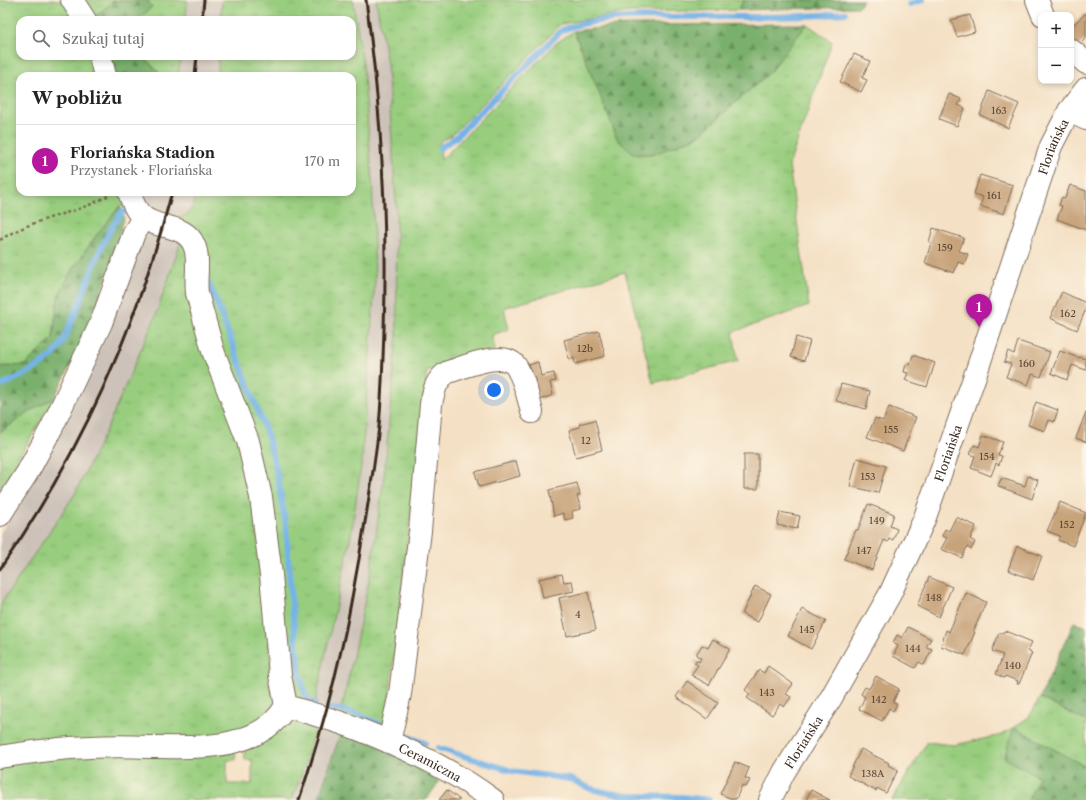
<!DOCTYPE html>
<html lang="pl">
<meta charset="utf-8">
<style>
:root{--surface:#fff;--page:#f2f2f2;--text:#222;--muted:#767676;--line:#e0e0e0;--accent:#b5179e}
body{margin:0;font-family:"Libre Caslon Text",serif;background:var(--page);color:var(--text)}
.controls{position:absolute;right:12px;top:12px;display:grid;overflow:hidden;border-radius:8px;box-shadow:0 2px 6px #0003}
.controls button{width:36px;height:36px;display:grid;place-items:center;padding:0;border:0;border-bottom:1px solid var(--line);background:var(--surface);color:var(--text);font:20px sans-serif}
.you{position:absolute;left:494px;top:390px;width:14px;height:14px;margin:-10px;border:3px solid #fff;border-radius:50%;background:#1a73e8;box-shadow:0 0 0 6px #1a73e833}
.badge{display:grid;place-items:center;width:26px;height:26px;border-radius:50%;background:var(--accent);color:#fff;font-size:13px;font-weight:700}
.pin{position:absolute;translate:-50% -33px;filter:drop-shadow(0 1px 2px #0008)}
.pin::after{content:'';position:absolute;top:21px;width:14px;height:12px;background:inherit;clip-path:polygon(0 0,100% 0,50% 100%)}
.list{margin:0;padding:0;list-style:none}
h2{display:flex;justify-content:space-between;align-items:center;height:52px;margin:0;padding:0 16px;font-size:17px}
h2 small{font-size:13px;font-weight:400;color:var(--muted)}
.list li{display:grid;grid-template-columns:26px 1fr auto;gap:12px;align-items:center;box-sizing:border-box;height:72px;padding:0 16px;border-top:1px solid var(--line)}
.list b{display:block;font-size:15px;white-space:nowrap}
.list p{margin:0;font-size:13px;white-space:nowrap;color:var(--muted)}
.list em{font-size:13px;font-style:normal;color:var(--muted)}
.icon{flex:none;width:22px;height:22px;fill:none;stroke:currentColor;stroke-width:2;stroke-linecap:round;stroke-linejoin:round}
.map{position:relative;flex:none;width:1086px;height:800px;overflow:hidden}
.search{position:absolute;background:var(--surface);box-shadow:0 2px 6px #0003;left:16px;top:16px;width:340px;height:44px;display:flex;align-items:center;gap:10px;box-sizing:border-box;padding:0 14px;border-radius:12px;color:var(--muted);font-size:15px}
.panel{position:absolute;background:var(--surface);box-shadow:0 2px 6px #0003;left:16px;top:72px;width:340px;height:124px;border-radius:12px}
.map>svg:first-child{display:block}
</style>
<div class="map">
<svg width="1086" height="800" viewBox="0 0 1086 800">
<defs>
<pattern id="grass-tufts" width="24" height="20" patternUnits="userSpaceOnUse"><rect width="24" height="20" fill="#98cd7e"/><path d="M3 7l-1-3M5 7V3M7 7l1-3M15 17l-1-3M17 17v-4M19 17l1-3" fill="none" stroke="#84b06c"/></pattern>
<pattern id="forest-firs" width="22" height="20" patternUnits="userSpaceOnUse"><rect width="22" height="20" fill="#7ab06d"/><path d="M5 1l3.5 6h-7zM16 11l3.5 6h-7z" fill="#658f59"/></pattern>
</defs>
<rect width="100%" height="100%" fill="#fcf5e5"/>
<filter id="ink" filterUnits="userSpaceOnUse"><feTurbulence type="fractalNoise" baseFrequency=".025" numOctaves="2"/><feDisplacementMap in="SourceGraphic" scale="8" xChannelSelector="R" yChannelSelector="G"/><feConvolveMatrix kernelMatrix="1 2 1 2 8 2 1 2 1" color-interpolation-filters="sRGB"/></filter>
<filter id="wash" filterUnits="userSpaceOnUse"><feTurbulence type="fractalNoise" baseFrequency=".012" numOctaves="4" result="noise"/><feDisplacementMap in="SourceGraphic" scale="16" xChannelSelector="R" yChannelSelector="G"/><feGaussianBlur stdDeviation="0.9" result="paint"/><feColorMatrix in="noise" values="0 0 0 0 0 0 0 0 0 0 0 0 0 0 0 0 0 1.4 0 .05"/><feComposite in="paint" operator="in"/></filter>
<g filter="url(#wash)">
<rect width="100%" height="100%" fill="#f4e0c4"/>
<!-- railway -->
<path fill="#cdc2b9" d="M187 0H222L221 20H186Z
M353 0H376L387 64 396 202 397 335 384 478 370 575 344 699 339 712 315 704 351 535 362 459 375 280 372 175 363 65Z
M181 56H219L217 76H178Z
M146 192H196L193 207 187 215 177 219 160 214 151 210 146 201Z
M145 230 177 239 180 244 156 315 107 428 75 494 0 605V534L45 458Z
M309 719 340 734 318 800H272Z"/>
<!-- grass -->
<path fill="url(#grass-tufts)" stroke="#6a7c4e" d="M0 0H65L78 20H20V56H95L101 76H20V192H125L129 208 120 206 95 237 71 273 58 297 53 338 25 365 0 367Z
M77 0H115L91 20Z
M147 0H187L186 20H137L152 7Z
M222 0H353L363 65 372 175 375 280 362 459 351 535 315 704 293 700 271 526 177 219C193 213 193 208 196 192H352V76H217L219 56H352V20H221Z
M376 0H744L738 10 628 12 561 24 451 136 440 141 441 160 556 43 574 31 618 140 634 154H655L698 136 769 73 807 24 832 42 789 165 809 306 733 332 738 361 653 383 625 272 504 308 509 329 492 335 495 350 427 371 385 734 339 712 344 699 370 575 384 478 397 335 396 202 387 64Z
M143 56H181L178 76H160L159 73Z
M177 239 185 240 250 469 276 710 233 736 0 751V605L75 494 107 428 156 315 180 244Z
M54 398 0 490V432L32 410Z
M1040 698 1086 721V767L1014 727 1039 777 1028 800H892L927 742 954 745 1002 735 1029 717Z
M285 717 317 720 305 764 292 800H0V760L235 745 236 760H227V784H252V760H245L244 742Z"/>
<!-- forest -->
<path fill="url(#forest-firs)" stroke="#5a6d46" d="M115 0H147L152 7 137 20H91Z
M744 0H863L859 7 738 10Z
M807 24 769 73 698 136 655 154H634L618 140 574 31 625 25Z
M105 56H143L159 73 160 76H110Z
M120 206 124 218 107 277 84 339 54 398 32 410 0 432V367L25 365 53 338 58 297 71 272 95 237Z
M1074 622 1086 627V721L1040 698Z
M1014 727 1086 767V800H1028L1039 777 1004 758Z
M340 734 370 739 439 782 426 800H318Z"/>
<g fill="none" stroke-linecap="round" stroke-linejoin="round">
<!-- stream -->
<path stroke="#75b2e7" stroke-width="6" d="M910 4 923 0
M440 148 455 138 562 30C602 16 634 17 676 17 732 16 790 19 845 13
M204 274 215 298 268 437 277 474 286 526 292 609 300 675 305 694 309 701 315 704
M0 386C20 377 39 368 55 353 62 346 67 332 71 323 88 286 97 245 122 212H130
M328 708 354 713 387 727
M400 734 425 743
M438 748 512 771 570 779 591 789 610 793 628 796 682 797 709 800"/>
</g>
<g id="blocks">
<!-- building -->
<path fill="#c7a37a" d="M1086 13V38L1077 47 1071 40V27Z
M970 15 975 32 957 37 951 20Z
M854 54 870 61 862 78 867 80 861 92 840 82Z
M989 91 1019 104 1008 128 980 115Z
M949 94 961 99 958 105 965 108 957 126 939 119Z
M980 175 1013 185 1004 214 980 206 983 197 974 194Z
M1070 185 1086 191V230L1057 219 1062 206 1059 205 1062 197 1065 198Z
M933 228 964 238 959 251 968 254 964 264 958 262 954 273 925 263 931 243 929 242Z
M1062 292 1086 303V309L1077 330 1050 318Z
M599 331 605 356 575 364 574 358 569 359 564 340Z
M796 337 810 341 804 361 791 357Z
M1018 341 1050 352 1041 377 1032 374 1028 385 1006 377 1011 364 1004 362 1008 351 1014 354Z
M1060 351 1079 358V357L1086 359V370L1072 365 1067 380 1051 373Z
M913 355 935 363 927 387 905 380 908 373 904 372 906 364 910 365Z
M538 362 541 376 554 373 556 381 550 382 553 395 539 400 529 365Z
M841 384 870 391 866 409 836 401Z
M1036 402 1058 410 1054 422 1049 420 1045 431 1028 425Z
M889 407 916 417 903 451 867 437 875 418 883 421Z
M1086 412V442L1076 438Z
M595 420 602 450 576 457 569 430 580 427 579 424Z
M983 435 1003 442 998 455 1002 456 999 465 996 463 991 476 971 468 975 456 970 454 974 445 979 447Z
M744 454H758V489H744Z
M857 458 886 466 878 493 850 486Z
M516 461 520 476 479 487 475 472Z
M1028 476 1038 480 1032 499 998 486 1001 479H1004L1025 486Z
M577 483 580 495 577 496 581 509 572 511 573 518 565 520 563 513 554 516 549 490Z
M1060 502 1086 513 1073 546 1058 540 1060 536 1047 531Z
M868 504 894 514 890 526 897 529 893 540 889 539 888 542 884 540 872 570 844 559 856 530H858Z
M780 512 800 516 797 529 777 525Z
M956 517 976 526 970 539 975 542 971 550 967 547 962 558 941 549 947 538 942 536 945 529 949 531Z
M1017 546 1042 556 1033 580 1008 570Z
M562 574 564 582 572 581 574 591 543 598 539 579Z
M929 577 952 587 939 617 917 606Z
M755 586 771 594 758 622 742 614Z
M588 592 596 630 567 636 559 598Z
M966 593 986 602 973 632H975L965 655 941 646 946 630 949 632Z
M802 609 826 621 811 649 788 636Z
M908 627 931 639 926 647 932 649 924 665 919 662 915 668 893 656 898 646 893 643 897 635 902 638Z
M1005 631 1032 642 1028 651 1032 653 1019 684H1017L1018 681 1005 676 1004 678 996 674 1003 655 992 651 999 633H1002Z
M713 639 730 649 709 685 691 675 698 665 694 663 696 660 699 662 701 658 696 655 702 645 708 648Z
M768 666 793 684 786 694 791 697 784 707 780 704 772 715 747 698 750 694 745 690 759 670 764 673Z
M876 676 899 689 893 702 897 704 893 711 889 708 882 721 859 709 865 697 861 694 865 687 869 689Z
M687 681 718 703 707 719 676 697Z
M861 749 889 763 888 765 898 770 886 793 877 788 876 791 848 776Z
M735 762 749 768 745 778 750 780 746 787 742 785 736 799H733L720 794Z
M447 790 460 800H439Z
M811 790 830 800H806Z"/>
</g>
</g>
<g filter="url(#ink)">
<use href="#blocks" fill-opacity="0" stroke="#7c6a58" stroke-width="1"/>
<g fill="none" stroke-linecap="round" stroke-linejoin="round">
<!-- minor casing -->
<g stroke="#7c6a58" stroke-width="24">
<g id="minor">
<path d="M72 0 85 20"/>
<path d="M1037 0 1043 15"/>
<path d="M1071 50 1086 63"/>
<path d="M100 56 105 76"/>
<path d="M1069 111 1086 119"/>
<path d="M129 192C132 200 135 210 142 216 157 230 185 223 194 245 200 258 195 279 197 293L213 351 248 441 261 497 271 575 280 675 286 706"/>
<path d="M0 515 27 473 52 427 101 323 134 233 142 219"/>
<path d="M389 742 400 694 420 531 431 404C434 390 436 379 448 372 465 367 506 348 517 368 525 381 528 397 532 412"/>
<path id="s1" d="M0 757C30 752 60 748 90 747 109 746 129 746 148 747 193 747 260 752 286 706 310 713 335 720 358 729 404 747 454 771 493 800"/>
<path id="s2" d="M770 800 784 772 831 698 890 594 924 520 978 367 1051 146 1069 111 1086 89"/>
</g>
</g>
<!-- path -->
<path stroke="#7c6a58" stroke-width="2.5" stroke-dasharray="3 3" stroke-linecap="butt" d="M0 240C26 223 52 218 81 208 90 205 100 200 109 195"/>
<!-- minor -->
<use href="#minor" stroke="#fff" stroke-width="22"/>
<!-- rail -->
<path stroke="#3b2a1e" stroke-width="3" d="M202 20 204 0
M195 76 197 56
M0 569C80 455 137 326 172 192
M299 800C315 752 329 704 340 655 348 623 353 591 359 559 366 515 374 471 379 426 382 394 383 361 384 329 388 218 381 109 366 0"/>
</g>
</g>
<g text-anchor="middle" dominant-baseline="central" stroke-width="3" stroke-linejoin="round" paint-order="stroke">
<!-- number labels -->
<g font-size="10" fill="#5e4835">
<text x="999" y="110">163</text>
<text x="994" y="195">161</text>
<text x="945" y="247">159</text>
<text x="1068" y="313">162</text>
<text x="585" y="348">12b</text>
<text x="1027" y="363">160</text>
<text x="891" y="429">155</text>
<text x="586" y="440">12</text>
<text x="987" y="456">154</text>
<text x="868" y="476">153</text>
<text x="877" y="520">149</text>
<text x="1067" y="524">152</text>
<text x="864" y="550">147</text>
<text x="934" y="597">148</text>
<text x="578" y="614">4</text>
<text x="807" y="629">145</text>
<text x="913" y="648">144</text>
<text x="1013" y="665">140</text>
<text x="767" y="692">143</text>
<text x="879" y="699">142</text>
<text x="873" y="773">138A</text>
</g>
<!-- street labels -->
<g font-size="12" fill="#3b2a1e" stroke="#fcf5e5">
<text stroke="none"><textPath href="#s2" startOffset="715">Floriańska</textPath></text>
<text stroke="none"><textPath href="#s2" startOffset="391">Floriańska</textPath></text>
<text stroke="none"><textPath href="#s2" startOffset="67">Floriańska</textPath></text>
<text stroke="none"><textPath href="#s1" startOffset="455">Ceramiczna</textPath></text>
</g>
</g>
</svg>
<div class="controls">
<button>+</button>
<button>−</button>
</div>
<div class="you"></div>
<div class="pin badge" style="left:979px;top:327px">1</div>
<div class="search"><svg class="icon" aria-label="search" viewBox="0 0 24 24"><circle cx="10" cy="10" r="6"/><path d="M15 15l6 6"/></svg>Szukaj tutaj</div>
<section class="panel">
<h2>W pobliżu<small></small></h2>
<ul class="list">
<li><span class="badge">1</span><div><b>Floriańska Stadion</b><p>Przystanek · Floriańska</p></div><em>170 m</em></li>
</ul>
</section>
</div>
